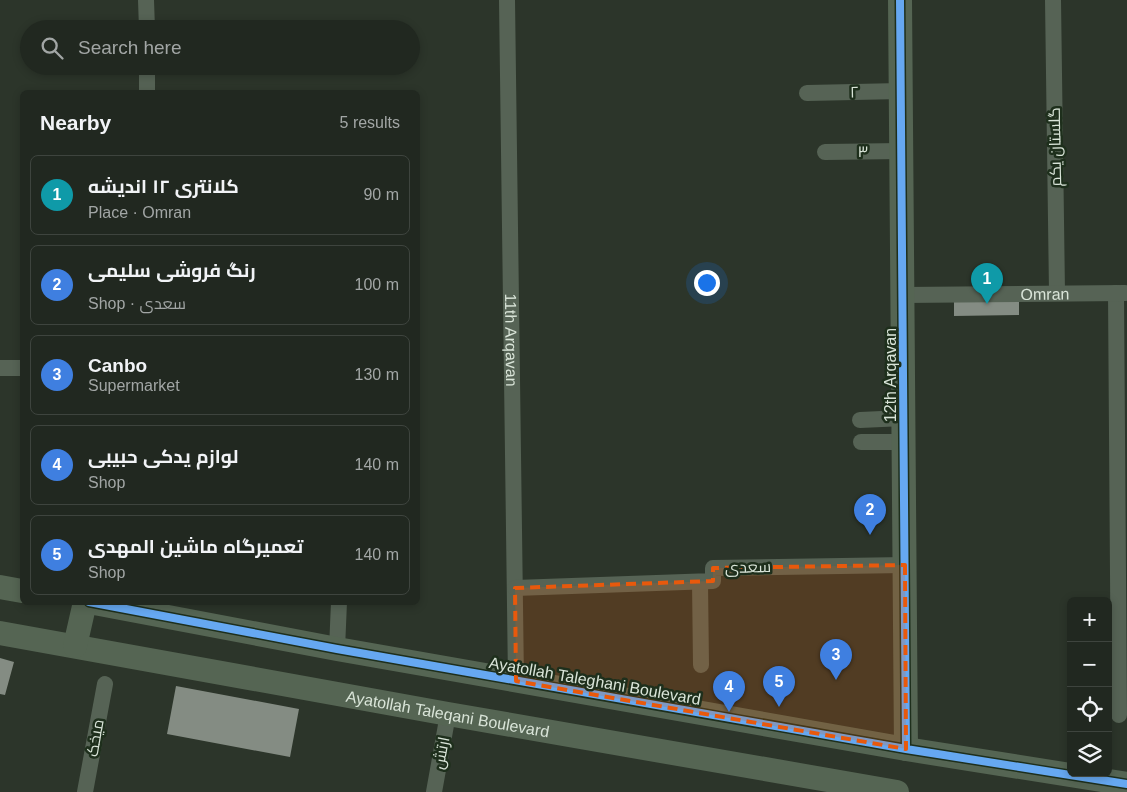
<!DOCTYPE html>
<meta charset="utf-8">
<style>
:root{--surface:#212820;--page:#2d342d;--text:#f1f3f6;--muted:#a2a6a5;--line:#3e443e;--accent:#8c9099}
body{margin:0;font-family:Helvetica,Cairo,sans-serif;background:var(--page);color:var(--text)}
.controls{position:absolute;right:15px;bottom:15px;display:grid;overflow:hidden;border-radius:8px;box-shadow:0 2px 8px #0003}
.controls button{width:45px;height:45px;display:grid;place-items:center;padding:0;border:0;border-bottom:1px solid var(--line);background:var(--surface);color:var(--text);font:25px sans-serif}
.you{position:absolute;left:706px;top:282px;width:18px;height:18px;margin:-12px;border:4px solid #fff;border-radius:50%;background:#1a73e8;box-shadow:0 0 0 8px #1a73e833}
.badge{display:grid;place-items:center;width:32px;height:32px;border-radius:50%;background:var(--accent);color:#fff;font-size:16px;font-weight:700}
.pin{position:absolute;translate:-50% -41px;filter:drop-shadow(0 1px 2px #0008)}
.pin::after{content:'';position:absolute;top:26px;width:18px;height:15px;background:inherit;clip-path:polygon(0 0,100% 0,50% 100%)}
.list{margin:0;padding:0;list-style:none}
h2{display:flex;justify-content:space-between;align-items:center;height:65px;margin:0;padding:0 20px;font-size:21px}
h2 small{font-size:16px;font-weight:400;color:var(--muted)}
.list li{display:grid;grid-template-columns:32px 1fr auto;gap:15px;align-items:center;box-sizing:border-box;height:80px;margin:0 10px 10px;padding:0 10px;border:1px solid var(--line);border-radius:8px}
.list b{display:block;font-size:19px;white-space:nowrap}
.list p{margin:0;font-size:16px;white-space:nowrap;color:var(--muted)}
.list em{font-size:16px;font-style:normal;color:var(--muted)}
.icon{flex:none;width:28px;height:28px;fill:none;stroke:currentColor;stroke-width:2;stroke-linecap:round;stroke-linejoin:round}
.map{position:relative;flex:none;width:1127px;height:792px;overflow:hidden}
.search{position:absolute;background:var(--surface);box-shadow:0 2px 8px #0003;left:20px;top:20px;width:400px;height:55px;display:flex;align-items:center;gap:12px;box-sizing:border-box;padding:0 18px;border-radius:28px;color:var(--muted);font-size:19px}
.panel{position:absolute;background:var(--surface);box-shadow:0 2px 8px #0003;left:20px;top:90px;width:400px;height:515px;border-radius:8px}
.map>svg:first-child{display:block}
</style>
<div class="map">
<svg width="1127" height="792" viewBox="0 0 1127 792">
<rect width="100%" height="100%" fill="#2c352a"/>
<!-- building -->
<path fill="#848c83" d="M954 293H1019V315L954 316Z
M0 658 14 662 5 695 0 694Z
M176 686 299 709 290 757 167 734Z"/>
<g fill="none" stroke-linecap="round" stroke-linejoin="round">
<!-- street -->
<g stroke="#566355" stroke-width="16">
<path d="M146 0 147 29"/>
<path id="s1" d="M507 0 516 681"/>
<path d="M1053 0 1057 293"/>
<path d="M147 66V92"/>
<path d="M807 93 901 91"/>
<path d="M825 152 902 151"/>
<path d="M1116 293 1119 715"/>
<path id="s2" d="M903 295 1125 293"/>
<path d="M0 368H22"/>
<path d="M860 420 904 418"/>
<path d="M861 442H904"/>
<path d="M700 582 701 665"/>
<path d="M515 588 713 581V568L905 565"/>
<path d="M337 649 339 602"/>
<path d="M85 792 105 684"/>
<path d="M434 792 448 714"/>
</g>
<!-- secondary -->
<g stroke="#556553" stroke-width="24">
<path d="M900 0 906 749"/>
<path d="M0 587 22 591"/>
<path d="M89 602 337 649 906 749 1127 784"/>
<path id="s3" d="M0 633 448 714 897 792"/>
<path d="M75 646 85 602"/>
</g>
<!-- cycleway casing -->
<g stroke="#1e2f1c" stroke-width="11">
<path id="cycleway" d="M900 0 906 749
M89 602 337 649 906 749 1127 784"/>
</g>
<!-- cycleway -->
<use href="#cycleway" stroke="#66a8f1" stroke-width="8"/>
</g>
<!-- marked area -->
<path fill="#e8590c" fill-opacity="0.2" stroke="#e8590c" stroke-width="4" stroke-dasharray="10 6" stroke-linejoin="round" d="M905 565 906 749 516 681 515 588 713 581V568Z"/>
<g text-anchor="middle" dominant-baseline="central" stroke-width="5" stroke-linejoin="round" paint-order="stroke">
<!-- street labels -->
<g font-size="16" fill="#d9e4d8" stroke="#1e2f1c">
<text transform="translate(854 92) rotate(-1)">۲</text>
<text transform="translate(1055 147) rotate(-91)">گلستان یکم</text>
<text x="863" y="151">۳</text>
<text stroke="none"><textPath href="#s2" startOffset="142">Omran</textPath></text>
<text stroke="none"><textPath href="#s1" startOffset="340">11th Arqavan</textPath></text>
<text transform="translate(890 375) rotate(-90)">12th Arqavan</text>
<text transform="translate(748 567) rotate(-1)">سعدی</text>
<text transform="translate(595 681) rotate(10)">Ayatollah Taleghani Boulevard</text>
<text stroke="none"><textPath href="#s3" startOffset="455">Ayatollah Taleqani Boulevard</textPath></text>
<text transform="translate(95 738) rotate(-80)">میخک</text>
<text transform="translate(441 753) rotate(-79)">ارتش</text>
</g>
</g>
</svg>
<div class="controls">
<button>+</button>
<button>−</button>
<button><svg class="icon" aria-label="locate" viewBox="0 0 24 24"><circle cx="12" cy="12" r="6"/><path d="M12 2v4M12 18v4M2 12h4M18 12h4"/></svg></button>
<button><svg class="icon" aria-label="layers" viewBox="0 0 24 24"><path d="M12 4l9 5-9 5-9-5zM3 14l9 5 9-5"/></svg></button>
</div>
<div class="you"></div>
<div class="pin badge" style="left:987px;top:304px;background:#0f9aa8">1</div>
<div class="pin badge" style="left:870px;top:535px;background:#3f7fe0">2</div>
<div class="pin badge" style="left:836px;top:680px;background:#3f7fe0">3</div>
<div class="pin badge" style="left:729px;top:712px;background:#3f7fe0">4</div>
<div class="pin badge" style="left:779px;top:707px;background:#3f7fe0">5</div>
<div class="search"><svg class="icon" aria-label="search" viewBox="0 0 24 24"><circle cx="10" cy="10" r="6"/><path d="M15 15l6 6"/></svg>Search here</div>
<section class="panel">
<h2>Nearby<small>5 results</small></h2>
<ul class="list">
<li><span class="badge" style="background:#0f9aa8">1</span><div><b>کلانتری ۱۲ اندیشه</b><p>Place · Omran</p></div><em>90 m</em></li>
<li><span class="badge" style="background:#3f7fe0">2</span><div><b>رنگ فروشی سلیمی</b><p>Shop · سعدی</p></div><em>100 m</em></li>
<li><span class="badge" style="background:#3f7fe0">3</span><div><b>Canbo</b><p>Supermarket</p></div><em>130 m</em></li>
<li><span class="badge" style="background:#3f7fe0">4</span><div><b>لوازم یدکی حبیبی</b><p>Shop</p></div><em>140 m</em></li>
<li><span class="badge" style="background:#3f7fe0">5</span><div><b>تعمیرگاه ماشین المهدی</b><p>Shop</p></div><em>140 m</em></li>
</ul>
</section>
</div>
